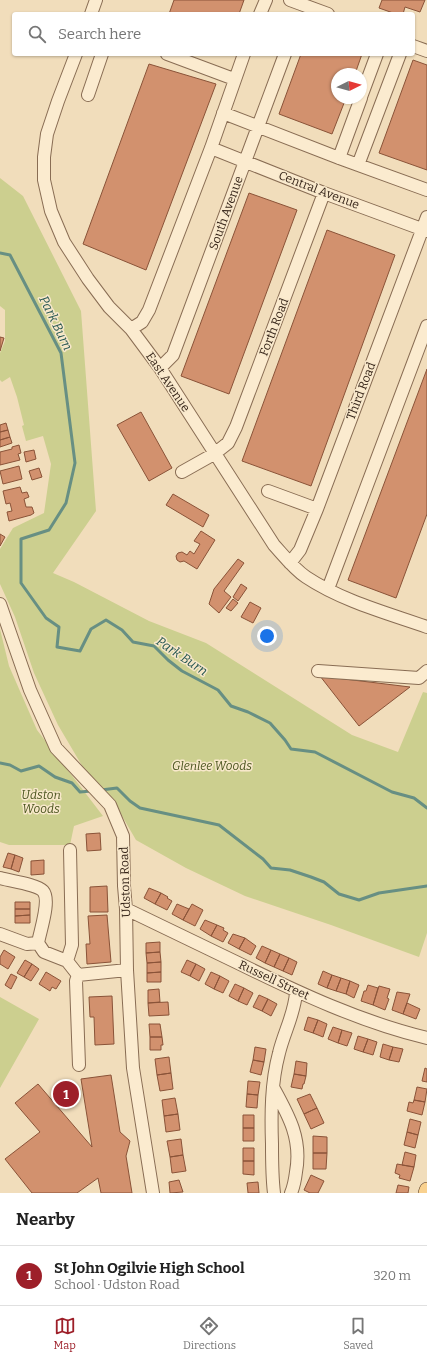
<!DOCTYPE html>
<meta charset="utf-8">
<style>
:root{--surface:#fff;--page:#f6f6f6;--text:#222;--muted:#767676;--line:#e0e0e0;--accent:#9d1f29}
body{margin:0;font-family:Bitter,serif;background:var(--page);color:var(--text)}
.compass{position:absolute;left:331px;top:68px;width:36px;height:36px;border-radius:50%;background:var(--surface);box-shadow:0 1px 3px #0004;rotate:85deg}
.you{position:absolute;left:267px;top:636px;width:14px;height:14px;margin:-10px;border:3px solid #fff;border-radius:50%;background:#1a73e8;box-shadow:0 0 0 6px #1a73e833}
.badge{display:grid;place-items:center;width:26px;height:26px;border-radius:50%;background:var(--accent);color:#fff;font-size:13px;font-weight:700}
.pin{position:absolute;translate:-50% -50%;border:2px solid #fff;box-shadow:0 1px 4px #0006}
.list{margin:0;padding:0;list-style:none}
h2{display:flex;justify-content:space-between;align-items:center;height:52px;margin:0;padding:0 16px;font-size:17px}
h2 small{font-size:13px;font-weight:400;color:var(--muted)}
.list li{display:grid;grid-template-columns:26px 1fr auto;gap:12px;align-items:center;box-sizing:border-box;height:60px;padding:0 16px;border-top:1px solid var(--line)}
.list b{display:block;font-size:15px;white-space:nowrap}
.list p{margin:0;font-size:13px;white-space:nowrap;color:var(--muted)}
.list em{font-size:13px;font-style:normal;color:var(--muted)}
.icon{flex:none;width:22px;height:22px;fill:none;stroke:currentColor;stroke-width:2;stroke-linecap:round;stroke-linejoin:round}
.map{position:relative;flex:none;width:427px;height:1193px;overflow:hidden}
.search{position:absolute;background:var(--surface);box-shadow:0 1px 3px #0004;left:12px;right:12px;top:12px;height:44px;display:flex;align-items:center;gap:10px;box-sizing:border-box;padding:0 14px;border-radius:4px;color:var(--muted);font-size:15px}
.sheet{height:112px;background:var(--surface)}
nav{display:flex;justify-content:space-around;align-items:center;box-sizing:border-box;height:56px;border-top:1px solid var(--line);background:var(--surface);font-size:11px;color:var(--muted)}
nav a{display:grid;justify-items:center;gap:2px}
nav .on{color:var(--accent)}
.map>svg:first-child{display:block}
</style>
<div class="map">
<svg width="427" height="1193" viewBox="0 0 427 1193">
<rect width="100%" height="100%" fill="#f1ddbb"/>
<!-- green -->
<path fill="#cccf8f" d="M0 178 23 196 81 311 96 511 53 573 74 582 149 621 206 643 352 735 398 752 423 692 427 693V933L419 957 331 925 245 896 186 868 136 840 118 809 84 769 58 725 34 673 15 617 0 584V549L13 528 44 513 51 464 43 436 26 441 22 426 24 425 17 397 10 377 2 382 0 380V353L5 341V310L0 306Z
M0 629 9 666 37 730 103 816 74 826 70 845H9L0 842Z
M0 997 39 1019 0 1088Z"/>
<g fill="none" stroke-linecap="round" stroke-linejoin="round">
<!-- stream -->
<path stroke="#678f83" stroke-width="3" d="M0 253 10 255 61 353 75 463 66 503 49 530 21 539V583L46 618 59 627 57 647 80 651 91 629 106 620 122 630 133 642 154 646 168 660 182 671 218 690 231 706 248 712 270 723 285 740 291 749 315 752 392 792 414 798 427 808
M0 763 10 765 21 771 39 766 55 777 72 783 80 792 91 791
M101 790 117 788 130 801 140 808 219 825 263 859 271 868 290 870 311 877 324 882 339 894 359 900 379 893 427 886"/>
</g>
<!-- building -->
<path fill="#d2916e" stroke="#8a5338" d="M174 0H244L239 14H169Z
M382 0H425L420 12 405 7 403 14H396L379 8Z
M301 54H362L355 74H337V98H346L332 134 279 114Z
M413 60 427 65V170L379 153Z
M149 64 216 84 146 270 83 244Z
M249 193 297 210 229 394 181 376Z
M327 230 395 255 311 486 242 461Z
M0 337 4 338 0 351Z
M427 369V514L396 598 348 580Z
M141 412 172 468 149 481 117 425Z
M6 423 8 430 0 432V425Z
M8 430 10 437 0 440V432Z
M10 437 12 443 0 447V440Z
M19 445 21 453 18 454 20 460 0 465V452L12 449V447Z
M34 450 36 459 26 462 24 452Z
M19 466 22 479 3 484 0 471Z
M39 468 42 477 32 480 29 471Z
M20 487 22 493 27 492 29 497 24 499 26 507H32L34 513 31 515 9 521 7 512 12 511 10 503 6 504 3 491Z
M173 494 209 515 203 527 166 505Z
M201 531 215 540 197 569 184 561 180 562 177 560 176 556 178 553 182 552 187 555 190 551 194 554 200 544 194 541Z
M0 534 5 537 0 546Z
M238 559 244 563 224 591 231 597 219 613 209 604 214 589Z
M241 584 247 588 238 601 233 597Z
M233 599 238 603 231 611 226 608Z
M250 602 261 608 253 623 241 617Z
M320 676 410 687 359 726Z
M100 833 101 850 87 851 86 834Z
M8 853 15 855 11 869 3 867Z
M15 855 23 858 19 872 11 869Z
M44 860V874L31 875V861Z
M107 886 108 912H90V887Z
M149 888 161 893 155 904 144 898Z
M161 893 168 897 167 898 172 901 167 910 155 904Z
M15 902H30V909H15Z
M177 904 189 909 183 920 172 914Z
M192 904 203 910 195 926 183 920Z
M15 909H30V915L15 916Z
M30 915V923H15V916Z
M107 915 111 962 87 964 86 944H90L88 916Z
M205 920 217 925 211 936 200 929Z
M217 925 224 928 223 930 228 933 223 942 211 936Z
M233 934 245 938 239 949 228 943Z
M245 938 256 946 251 955 239 949Z
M160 942V952L146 953V943Z
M262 946 271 950 265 963 256 958Z
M4 950 15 957 8 969 0 964V957Z
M271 950 280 954 274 967 265 963Z
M160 952 161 962 147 963 146 953Z
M280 954 289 958 283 971 274 967Z
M289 958 297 962 292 975 283 971Z
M25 960 32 964 24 977 17 973Z
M187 960 196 964 190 976 181 972Z
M161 962V972L147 973V963Z
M32 964 39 969 31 981 24 977Z
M196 964 205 969 199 981 190 976Z
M323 971 332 975 327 988 318 984Z
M46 972 61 981 56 989 52 987 50 991 39 984Z
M161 972V982H147V973Z
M211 972 220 976 214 989 205 984Z
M11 974 17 977 11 989 5 985Z
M332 975 341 978 336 991 327 988Z
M220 976 229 981 223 993 214 989Z
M341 978 350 981 346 994 336 991Z
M350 981 359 985 354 998 346 994Z
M235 984 244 988 238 1001 229 996Z
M368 985 378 988 373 1005 361 1001 364 991H366Z
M379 986 390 989 387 998 389 999 385 1010 373 1005Z
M244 988 253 993 247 1005 238 1001Z
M159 989 160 1002 148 1003V990Z
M397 992 410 994 403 1014 392 1010Z
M259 995 268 999 262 1011 253 1007Z
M112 996 114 1044 95 1045 94 1017H90L89 997Z
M268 999 277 1004 271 1016 262 1011Z
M168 1002 169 1015 149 1016 148 1003Z
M407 1003 420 1009 416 1019 403 1014Z
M308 1017 318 1020 313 1033 304 1030Z
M318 1020 327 1024 323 1037 313 1033Z
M149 1024H160L162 1037H150Z
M333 1027 342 1030 338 1043 328 1039Z
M342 1030 352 1033 347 1046 338 1043Z
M358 1036 368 1039 363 1052 354 1049Z
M150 1037H162L163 1045H161V1050H150Z
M368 1039 377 1042 373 1055 363 1052Z
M383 1044 393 1047 389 1060 380 1057Z
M255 1047 266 1049 264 1062 253 1060Z
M393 1047 403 1049 399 1062 389 1060Z
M169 1057 171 1073 157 1075 155 1059Z
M253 1060 264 1062 261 1075 250 1072Z
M296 1061 307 1063 306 1076 294 1074Z
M425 1068 427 1069V1082L422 1081Z
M171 1073 173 1089 160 1091 157 1075Z
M294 1074 306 1076 304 1084H303L302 1089 291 1087Z
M111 1075 120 1132 130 1141 126 1156 132 1193H101L98 1178 77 1193H32L5 1159 40 1132 15 1103 38 1084 92 1147 81 1079Z
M248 1081 260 1082 258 1095 247 1094Z
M417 1087 427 1089 425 1102 414 1100Z
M247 1094 258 1095 257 1108 246 1107Z
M310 1094 317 1108 304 1114 297 1099Z
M175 1098 178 1114 164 1116 162 1100Z
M414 1100 425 1102 422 1115 407 1111 409 1102 413 1103Z
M317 1108 324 1123 311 1129 304 1114Z
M178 1114 180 1130 166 1132 164 1116Z
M243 1115H254V1128H243Z
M410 1119 421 1122 418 1135 407 1132Z
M243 1128H254V1141H243Z
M407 1132 418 1135 415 1148 404 1145Z
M313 1136 327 1137V1153H313Z
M181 1139 183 1155 170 1157 167 1141Z
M243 1148H254V1161H243Z
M405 1152 416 1155 414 1167 402 1165Z
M313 1153H327L326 1169H313Z
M183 1155 186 1171 172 1173 170 1157Z
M243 1161H254V1175L243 1174Z
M397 1164 414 1167 410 1181 399 1178 400 1175 395 1173Z
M311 1175 324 1181 318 1193H310L304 1190Z
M179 1180 183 1192 170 1193 169 1182Z
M258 1182 259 1193H248L247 1183Z
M398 1185 409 1187 408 1193H396Z"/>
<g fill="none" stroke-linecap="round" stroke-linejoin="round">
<!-- minor casing -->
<g stroke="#896d54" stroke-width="14">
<path id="minor" d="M290 0 328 14
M91 14 96 0
M260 14 266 0
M413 46 427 51
M76 54 58 101 47 134 44 157V180L51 211 64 242 88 279 109 307 131 329 160 368 274 545C284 556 294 569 306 577 342 601 387 613 427 627
M167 54 234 79
M88 95 102 54
M361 97 377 54
M223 113 339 158 427 190
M211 148 324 193 427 231
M339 158 361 98
M358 165 400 54
M131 329 142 322 149 310 211 148 244 54
M160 368 173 355 285 54
M182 472 214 454 228 443 236 427 324 193
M268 491 317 509
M290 563 300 550 317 509 427 217
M328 589 427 326
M0 604 30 690 56 748 110 805 123 836 124 886 126 909 127 970 133 1068 153 1193
M318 671 419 678 427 671
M0 878C9 881 36 884 43 891 51 900 40 931 38 943L44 952 67 961 78 975 127 970
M126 909C163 927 201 945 238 963 299 993 361 1022 427 1038
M0 934 27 944 38 943
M67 961 72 945 70 850
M78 975 76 981 79 1065
M273 1087C289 1116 302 1139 296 1172 295 1180 294 1186 291 1193
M274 1193C272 1177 272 1161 272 1144 271 1114 271 1083 279 1053 284 1032 295 1013 296 992"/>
</g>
<!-- major casing -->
<g stroke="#563b29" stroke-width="16">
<path id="major" d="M426 1193 427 1190"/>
</g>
<!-- minor -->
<use href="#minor" stroke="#fbebcf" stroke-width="12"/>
<!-- major -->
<use href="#major" stroke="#f9d18f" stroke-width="15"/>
</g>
<g text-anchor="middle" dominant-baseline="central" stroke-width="3" stroke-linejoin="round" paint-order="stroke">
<!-- street labels -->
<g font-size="12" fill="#37261a" stroke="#f8e8cb">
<text transform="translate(319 190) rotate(21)">Central Avenue</text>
<text transform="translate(226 213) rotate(-70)">South Avenue</text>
<text transform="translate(274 327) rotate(-69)">Forth Road</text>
<text transform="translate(168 382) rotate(56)">East Avenue</text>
<text transform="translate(361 391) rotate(-69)">Third Road</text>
<text transform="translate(125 882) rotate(-92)">Udston Road</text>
<text transform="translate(274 980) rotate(25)">Russell Street</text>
</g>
<!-- park labels -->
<g font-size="12" font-style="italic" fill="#4b551f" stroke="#f8e8cb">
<text x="212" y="766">Glenlee Woods</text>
<text x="41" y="795">Udston<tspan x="41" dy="14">Woods</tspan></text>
</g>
<!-- water labels -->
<g font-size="13" font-style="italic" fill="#285852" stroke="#f8e8cb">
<text transform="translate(56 323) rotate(64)">Park Burn</text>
<text transform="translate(182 656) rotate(34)">Park Burn</text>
</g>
</g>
</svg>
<svg class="compass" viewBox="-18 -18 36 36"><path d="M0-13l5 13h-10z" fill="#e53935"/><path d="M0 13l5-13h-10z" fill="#767676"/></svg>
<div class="you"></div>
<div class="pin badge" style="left:66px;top:1094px">1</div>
<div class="search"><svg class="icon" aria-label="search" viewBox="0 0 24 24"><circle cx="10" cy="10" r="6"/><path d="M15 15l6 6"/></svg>Search here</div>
</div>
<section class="sheet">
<h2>Nearby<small></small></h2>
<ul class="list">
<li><span class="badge">1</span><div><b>St John Ogilvie High School</b><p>School · Udston Road</p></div><em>320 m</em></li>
</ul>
</section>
<nav>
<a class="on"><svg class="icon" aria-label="map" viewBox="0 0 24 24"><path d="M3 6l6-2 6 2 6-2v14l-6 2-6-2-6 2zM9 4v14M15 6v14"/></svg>Map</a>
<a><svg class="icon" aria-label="directions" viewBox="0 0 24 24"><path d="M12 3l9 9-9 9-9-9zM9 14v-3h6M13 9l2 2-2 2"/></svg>Directions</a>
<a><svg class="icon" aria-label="saved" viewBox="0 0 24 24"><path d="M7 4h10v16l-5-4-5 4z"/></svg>Saved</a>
</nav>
